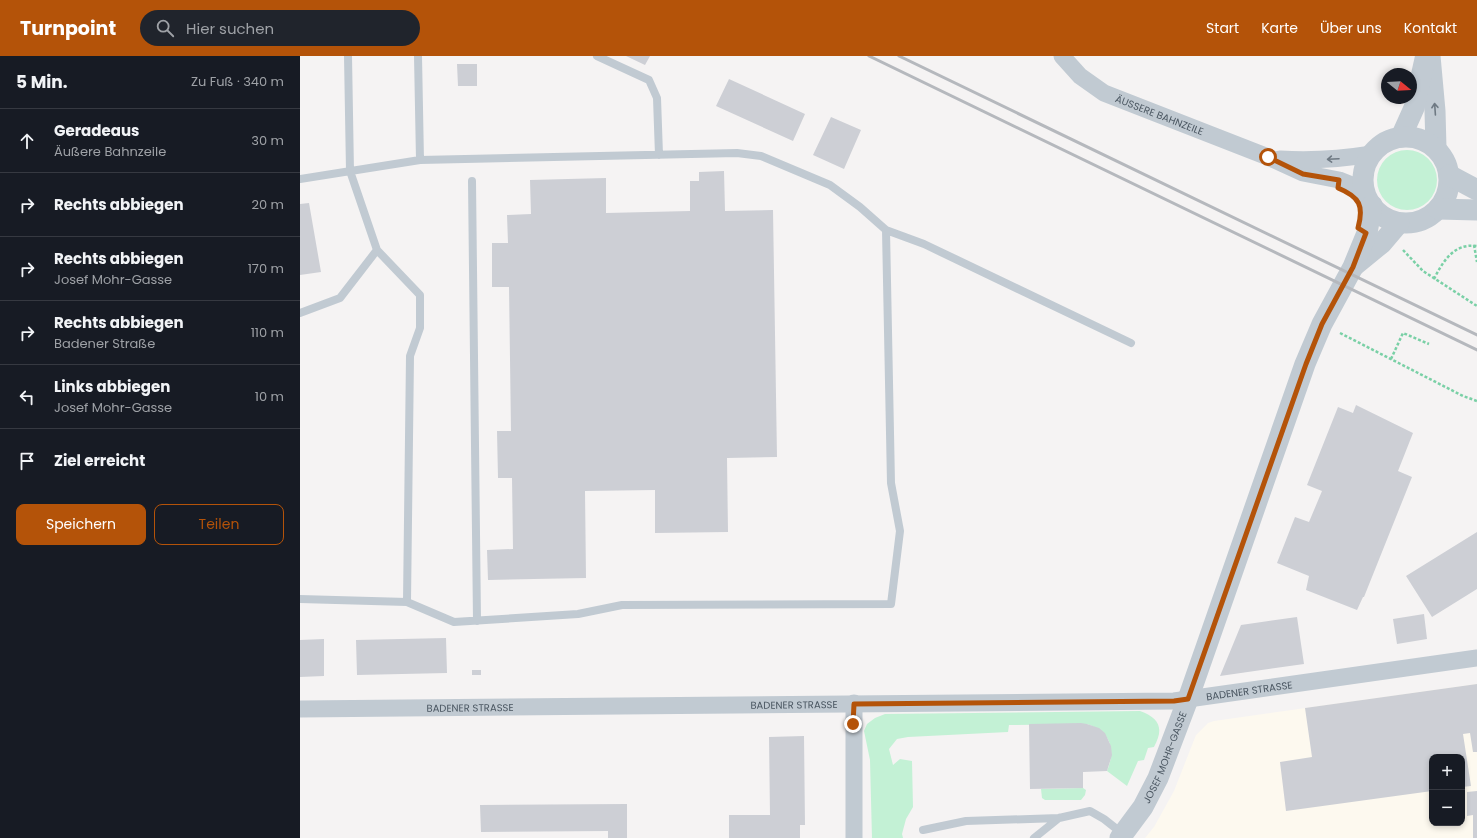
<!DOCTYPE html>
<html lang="de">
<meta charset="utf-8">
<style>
:root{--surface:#171b24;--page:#20242c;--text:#f1f3f6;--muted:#9ea1a6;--line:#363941;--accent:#b45309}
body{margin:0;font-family:Poppins,sans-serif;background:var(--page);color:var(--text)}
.controls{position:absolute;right:12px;bottom:12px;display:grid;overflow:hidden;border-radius:8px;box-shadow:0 2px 6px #0003}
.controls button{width:36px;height:36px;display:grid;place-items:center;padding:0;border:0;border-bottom:1px solid var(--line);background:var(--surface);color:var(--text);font:20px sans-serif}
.compass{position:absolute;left:1081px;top:12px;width:36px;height:36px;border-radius:50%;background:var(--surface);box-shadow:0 2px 6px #0003;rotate:108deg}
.stop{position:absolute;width:12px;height:12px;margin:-9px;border:3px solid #b45309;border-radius:50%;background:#fff}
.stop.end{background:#b45309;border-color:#fff;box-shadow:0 1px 4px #0008}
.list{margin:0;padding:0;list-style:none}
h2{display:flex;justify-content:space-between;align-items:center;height:52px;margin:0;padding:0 16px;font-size:17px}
h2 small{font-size:13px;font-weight:400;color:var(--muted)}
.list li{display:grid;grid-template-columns:26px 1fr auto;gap:12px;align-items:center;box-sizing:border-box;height:64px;padding:0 16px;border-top:1px solid var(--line)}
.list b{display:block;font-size:15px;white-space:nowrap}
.list p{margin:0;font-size:13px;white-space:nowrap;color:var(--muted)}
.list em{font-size:13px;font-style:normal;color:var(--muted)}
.actions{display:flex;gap:8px;padding:12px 16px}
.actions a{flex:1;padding:9px 0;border:1px solid var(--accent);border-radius:8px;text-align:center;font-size:14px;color:var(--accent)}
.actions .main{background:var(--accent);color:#fff}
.icon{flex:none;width:22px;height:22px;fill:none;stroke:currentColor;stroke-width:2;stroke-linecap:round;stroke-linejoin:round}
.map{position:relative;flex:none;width:1177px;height:782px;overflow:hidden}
header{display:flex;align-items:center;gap:24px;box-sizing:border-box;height:56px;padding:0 20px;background:var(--accent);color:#fff}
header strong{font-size:19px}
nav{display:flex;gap:22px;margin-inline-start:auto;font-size:14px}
.search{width:280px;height:36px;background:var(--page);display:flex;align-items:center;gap:10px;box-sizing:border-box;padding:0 14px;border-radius:22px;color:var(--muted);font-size:15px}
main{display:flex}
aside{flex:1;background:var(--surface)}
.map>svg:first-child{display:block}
</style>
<header>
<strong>Turnpoint</strong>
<div class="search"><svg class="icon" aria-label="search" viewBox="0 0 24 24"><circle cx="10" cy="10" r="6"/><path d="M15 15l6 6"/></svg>Hier suchen</div>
<nav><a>Start</a><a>Karte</a><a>Über uns</a><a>Kontakt</a></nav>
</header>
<main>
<aside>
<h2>5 Min.<small>Zu Fuß · 340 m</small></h2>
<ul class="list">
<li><svg class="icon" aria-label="ahead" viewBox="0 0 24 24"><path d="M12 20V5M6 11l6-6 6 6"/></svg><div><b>Geradeaus</b><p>Äußere Bahnzeile</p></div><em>30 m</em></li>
<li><svg class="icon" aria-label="right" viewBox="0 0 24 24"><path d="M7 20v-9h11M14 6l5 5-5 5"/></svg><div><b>Rechts abbiegen</b></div><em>20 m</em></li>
<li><svg class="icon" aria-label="right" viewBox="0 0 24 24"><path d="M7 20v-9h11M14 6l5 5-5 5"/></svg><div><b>Rechts abbiegen</b><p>Josef Mohr-Gasse</p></div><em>170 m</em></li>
<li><svg class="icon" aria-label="right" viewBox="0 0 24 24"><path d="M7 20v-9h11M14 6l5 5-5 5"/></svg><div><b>Rechts abbiegen</b><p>Badener Straße</p></div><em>110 m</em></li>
<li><svg class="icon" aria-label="left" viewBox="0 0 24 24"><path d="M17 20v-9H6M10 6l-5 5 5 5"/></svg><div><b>Links abbiegen</b><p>Josef Mohr-Gasse</p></div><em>10 m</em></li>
<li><svg class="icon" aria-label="arrive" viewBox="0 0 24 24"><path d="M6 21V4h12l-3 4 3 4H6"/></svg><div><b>Ziel erreicht</b></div></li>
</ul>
<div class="actions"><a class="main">Speichern</a><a>Teilen</a></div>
</aside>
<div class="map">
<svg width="1177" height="782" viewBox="0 0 1177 782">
<rect width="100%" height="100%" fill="#f5f3f3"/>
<!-- commercial -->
<path fill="#fdf9ef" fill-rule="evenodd" d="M1177 628V782H845L854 771 874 735 896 679 908 667 914 665ZM1132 701H1162V767H1132Z"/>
<!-- green -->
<path fill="#c3f1d5" d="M1077 124a30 30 0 1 1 60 0a30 30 0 1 1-60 0Z
M840 655C860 662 864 673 854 691L848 692 844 704 838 705 827 730 807 715C816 693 811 676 787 668L709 669 708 676 608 681 597 683 589 693 593 709 600 703 612 705 613 751 606 763 602 778 603 782H572L570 704 564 675 567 668 575 662 585 658Z
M783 732 786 734 785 739 781 744H745L742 742 741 733Z"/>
<!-- building -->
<path fill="#cdcfd5" d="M326 0H350L345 9Z
M157 8H177V30H158Z
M429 23 505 58 493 85 416 50Z
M531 61 561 74 544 113 513 99Z
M424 115 425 155 473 154 477 401 427 402 428 476 355 477V434L285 435 286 522 188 524 187 494 213 493 212 422H198L197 375H211L209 231H192V187H208L207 159 231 158 230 124 306 122V157L390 155V125H399V116Z
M9 147 21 216 0 219V148Z
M1056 349 1113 377 1098 415 1112 421 1064 541H1063L1057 554 1006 534 1009 520 977 507 995 461 1009 466 1022 435 1007 429 1038 351 1053 357Z
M1177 476V533L1132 561 1106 520Z
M1124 558 1127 583 1097 588 1093 563Z
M997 561 1004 608 920 620 941 569Z
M146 582 147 617 57 619 56 584Z
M24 583V620L0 621V584Z
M172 614H181V619H172Z
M1177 628V696H1173L1170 677 1163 678 1171 730 1162 731V701H1132V735L986 755 980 706 1012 701 1005 652Z
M729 668 781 667 787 668 799 672 805 677 811 690 812 699 807 715 783 716V732L730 733Z
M504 680 505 769H500V782H429V759H470L469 681Z
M1177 735V782H1173V759L1167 760V736Z
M327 748V782H308V775L181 776 180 749Z"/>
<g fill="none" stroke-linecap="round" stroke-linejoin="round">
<!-- path -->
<path stroke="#7ad0a6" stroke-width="2.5" stroke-dasharray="3 2" stroke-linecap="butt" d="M1174 189 1177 206
M1103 194 1123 215 1177 250
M1134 223C1143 205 1154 187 1177 190
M1040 277 1163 340 1177 345
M1091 303 1103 277 1129 288"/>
<!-- service -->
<path stroke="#c1cad2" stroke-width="8" d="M48 0 50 115 77 194 120 239V272L110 300 107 546
M118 0 120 104
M297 0 349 24 357 42 359 99
M0 123 120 104 437 97 461 100 530 129 560 151 586 174 591 427 600 475 591 548 322 549 278 558 154 566 107 546 0 543
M172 125 177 565
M586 174 624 188 831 287
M0 257 40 242 77 194
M623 774 666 765 759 762 790 755 804 763 823 778
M734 782 759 762"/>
<!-- minor -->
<g stroke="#c1cad2" stroke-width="17">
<path id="s1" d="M762 0 780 20 804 37 968 101 1003 117 1039 124 1064 134"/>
<path d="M980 103C1011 105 1041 103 1072 98"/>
<path d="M554 647V782"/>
<path id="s2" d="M0 653 874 645 1177 602"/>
</g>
<!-- tertiary -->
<g stroke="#c1cad2" stroke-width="21">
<path d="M1130 0 1135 55 1136 92"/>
<path d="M1101 81 1114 52 1125 3"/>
<circle cx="1106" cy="124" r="43"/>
<path d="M1149 119 1177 134"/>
<path d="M1138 153 1177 154"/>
<path d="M1055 209 1082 187 1099 167"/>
<path id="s3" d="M820 782 843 751 858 722 888 643 1005 308 1022 268 1053 211 1067 177 1072 149"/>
</g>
<!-- rail -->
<path stroke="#b5b8bd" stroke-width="3" d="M569 0 1177 294
M599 0 1177 279"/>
</g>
<!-- one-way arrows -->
<defs><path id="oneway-shaft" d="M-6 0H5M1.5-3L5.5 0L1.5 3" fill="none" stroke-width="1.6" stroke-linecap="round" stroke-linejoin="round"/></defs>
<g stroke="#6e7983">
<use href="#oneway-shaft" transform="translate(1135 53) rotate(-94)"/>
<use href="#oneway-shaft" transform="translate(1033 103) rotate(177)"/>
</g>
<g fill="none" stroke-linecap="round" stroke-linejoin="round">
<!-- route -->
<path stroke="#b45309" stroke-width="5" d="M553 668 554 648 874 645 888 643 1006 308 1022 268 1053 211 1066 177 1058 172C1064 150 1060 141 1038 132L1039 124 1003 118 968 101"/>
</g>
<g text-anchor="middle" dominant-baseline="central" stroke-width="3" stroke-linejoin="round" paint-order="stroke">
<!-- street labels -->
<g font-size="10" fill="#4a5661" stroke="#fff">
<text stroke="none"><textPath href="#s1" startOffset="116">ÄUSSERE BAHNZEILE</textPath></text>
<text stroke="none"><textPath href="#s2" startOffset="950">BADENER STRASSE</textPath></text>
<text stroke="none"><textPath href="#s2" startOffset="494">BADENER STRASSE</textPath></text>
<text stroke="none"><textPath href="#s2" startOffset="170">BADENER STRASSE</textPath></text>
<text stroke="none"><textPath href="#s3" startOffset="93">JOSEF MOHR-GASSE</textPath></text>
</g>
</g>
</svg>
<div class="controls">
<button>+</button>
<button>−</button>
</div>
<svg class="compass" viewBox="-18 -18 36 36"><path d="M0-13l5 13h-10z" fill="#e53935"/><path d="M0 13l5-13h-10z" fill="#9ea1a6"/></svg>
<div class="stop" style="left:968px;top:101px"></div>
<div class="stop end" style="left:553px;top:668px"></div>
</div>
</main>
